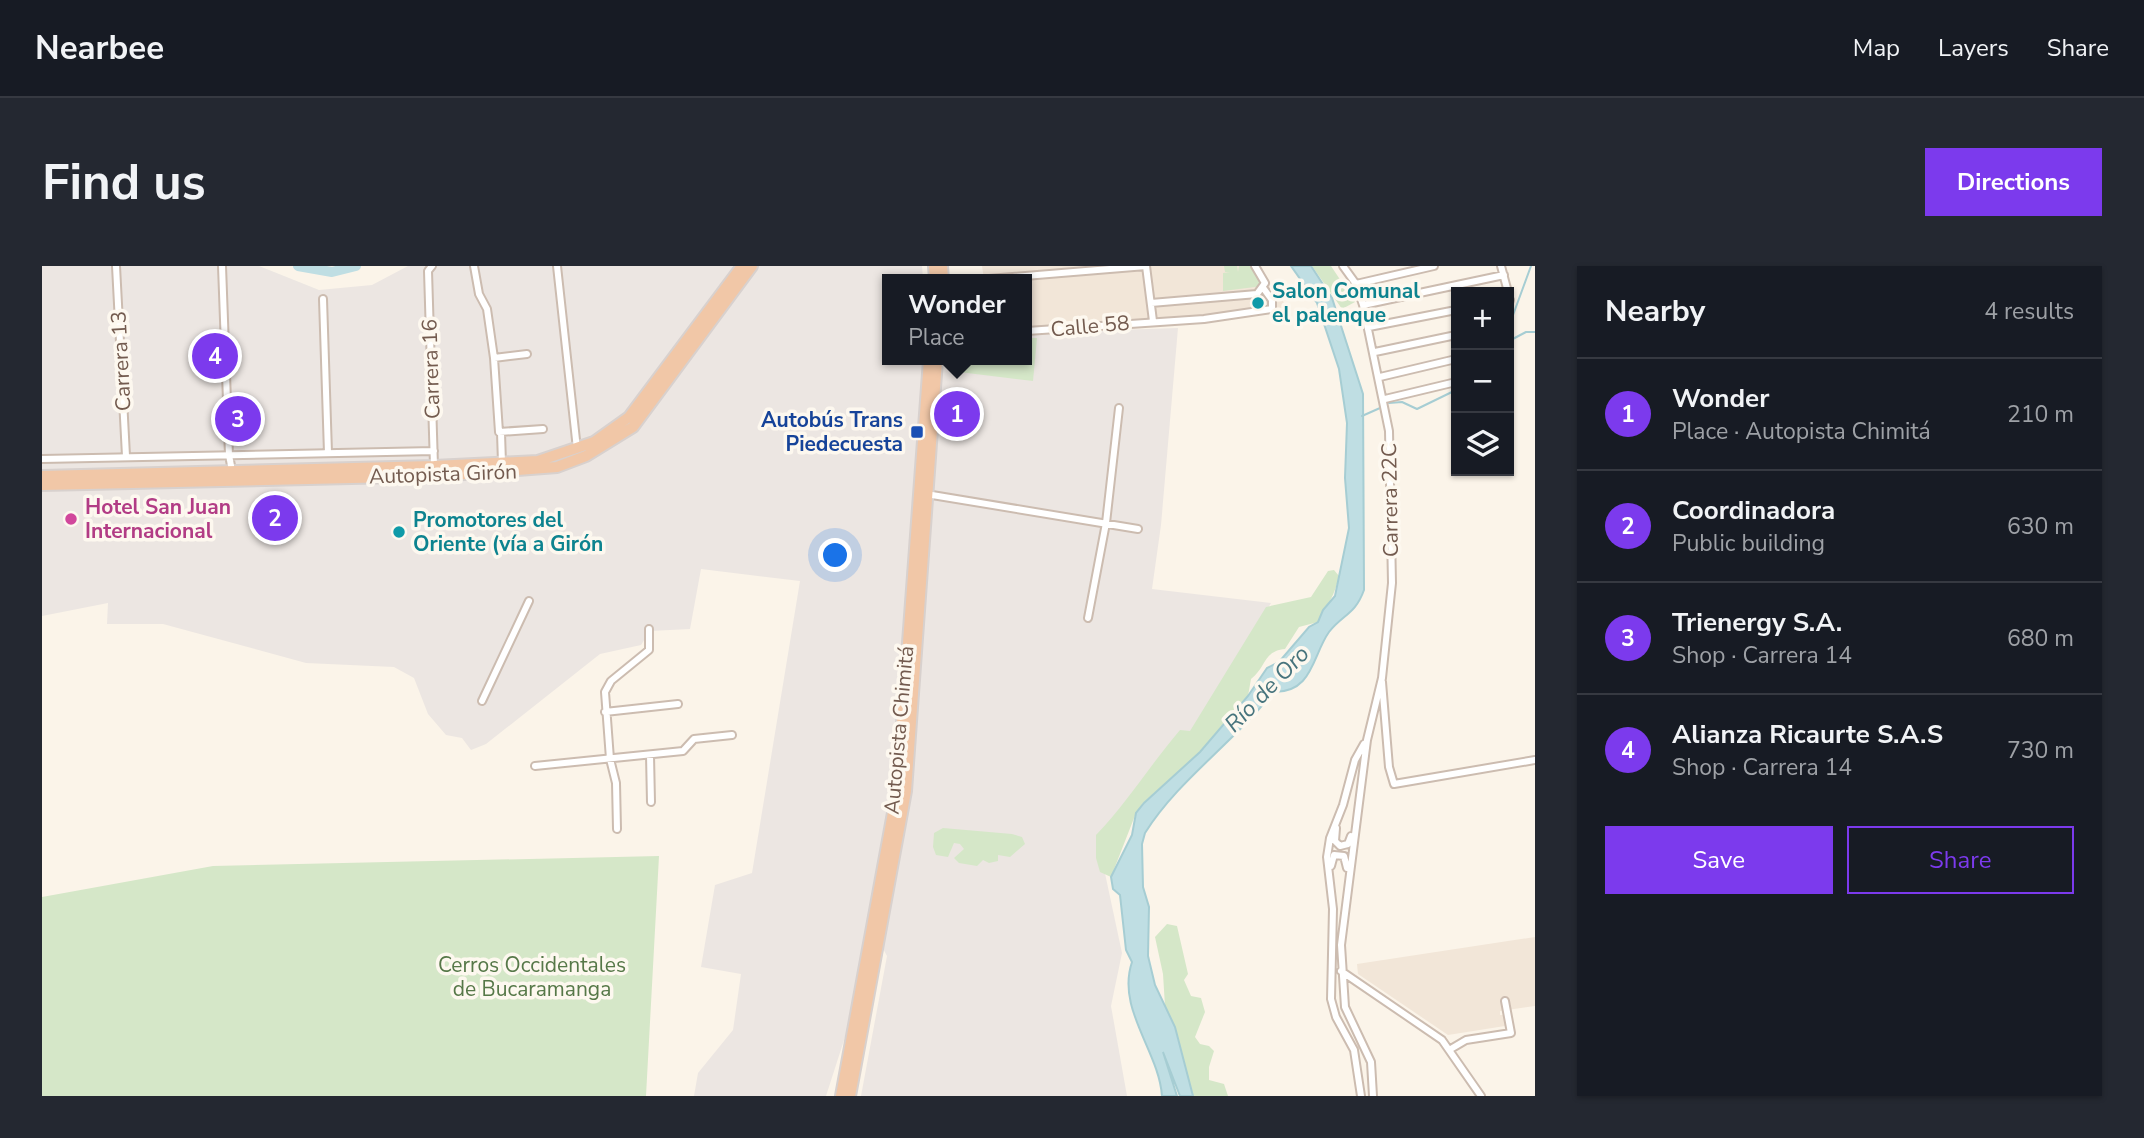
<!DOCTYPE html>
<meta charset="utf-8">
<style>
:root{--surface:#171b24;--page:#242831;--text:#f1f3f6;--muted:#9ea1a6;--line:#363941;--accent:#7c3aed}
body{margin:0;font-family:"Nunito Sans",sans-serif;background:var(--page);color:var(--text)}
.controls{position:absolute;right:21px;top:21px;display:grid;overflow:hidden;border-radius:0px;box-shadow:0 2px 5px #0004}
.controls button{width:63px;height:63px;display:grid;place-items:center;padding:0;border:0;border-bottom:2px solid var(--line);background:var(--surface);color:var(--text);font:35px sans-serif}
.you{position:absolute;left:794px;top:290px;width:24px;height:24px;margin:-18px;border:5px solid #fff;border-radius:50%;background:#1a73e8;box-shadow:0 0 0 10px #1a73e833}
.badge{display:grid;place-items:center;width:46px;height:46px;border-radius:50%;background:var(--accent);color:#fff;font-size:23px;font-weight:700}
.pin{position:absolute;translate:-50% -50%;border:4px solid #fff;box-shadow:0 2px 7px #0006}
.popup{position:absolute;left:840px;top:8px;width:150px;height:91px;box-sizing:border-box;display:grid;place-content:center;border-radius:0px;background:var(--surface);filter:drop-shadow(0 2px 5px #0005);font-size:23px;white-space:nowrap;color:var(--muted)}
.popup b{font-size:26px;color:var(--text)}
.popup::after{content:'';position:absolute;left:50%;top:100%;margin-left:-14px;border:14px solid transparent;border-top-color:var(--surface)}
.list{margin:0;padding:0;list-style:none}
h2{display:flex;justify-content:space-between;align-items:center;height:91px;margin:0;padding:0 28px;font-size:30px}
h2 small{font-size:23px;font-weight:400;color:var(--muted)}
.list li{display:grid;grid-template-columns:46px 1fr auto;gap:21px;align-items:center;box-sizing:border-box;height:112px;padding:0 28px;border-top:2px solid var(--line)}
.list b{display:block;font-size:26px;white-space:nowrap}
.list p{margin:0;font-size:23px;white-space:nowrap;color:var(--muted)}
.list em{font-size:23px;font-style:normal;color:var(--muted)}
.actions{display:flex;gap:14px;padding:21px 28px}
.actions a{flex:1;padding:16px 0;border:2px solid var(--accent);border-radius:0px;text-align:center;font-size:24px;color:var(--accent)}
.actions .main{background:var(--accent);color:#fff}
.icon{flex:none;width:38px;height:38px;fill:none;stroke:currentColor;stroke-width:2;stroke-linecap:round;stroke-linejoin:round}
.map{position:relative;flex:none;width:1493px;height:830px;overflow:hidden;border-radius:0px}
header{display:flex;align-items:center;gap:42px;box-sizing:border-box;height:98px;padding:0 35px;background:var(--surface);border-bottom:2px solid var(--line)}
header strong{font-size:33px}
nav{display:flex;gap:38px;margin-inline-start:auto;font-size:24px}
.intro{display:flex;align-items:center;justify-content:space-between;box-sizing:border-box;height:168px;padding:0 42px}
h1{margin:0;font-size:49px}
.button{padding:18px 32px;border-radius:0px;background:var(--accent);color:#fff;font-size:24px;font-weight:700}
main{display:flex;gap:42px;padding:0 42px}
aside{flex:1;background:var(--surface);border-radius:0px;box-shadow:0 2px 5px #0004}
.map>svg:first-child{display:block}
</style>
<header>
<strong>Nearbee</strong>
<nav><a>Map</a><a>Layers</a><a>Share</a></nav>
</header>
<div class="intro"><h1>Find us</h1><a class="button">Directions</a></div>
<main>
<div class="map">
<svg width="1493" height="830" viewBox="0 0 1493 830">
<rect width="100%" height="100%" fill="#fbf4e9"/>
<!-- residential -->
<path fill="#f2e6d8" d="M940 0H1216L1246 42 985 64V13H942Z
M1493 671V740L1458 745V749H1462L1463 760 1406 769 1316 708 1315 698Z"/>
<!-- industrial -->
<path fill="#ece6e2" d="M0 0H217L277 24 330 19 366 0H880L881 13H845V94H985V67L1136 62 1119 259 1110 323 1229 337 1148 469 1055 570 1080 687 1069 740 1085 830H819L845 690 838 677 833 678 784 830H652L656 807 691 764 699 708 659 701 673 619 710 607 758 315 659 303 648 363 608 365 599 379 558 388 444 478 429 484 420 472 404 469 386 448 372 412 352 401 264 397 121 358H65L66 337 0 350Z"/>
<!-- green -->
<path fill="#d5e7c8" d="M1182 0H1195L1196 6 1197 0H1208L1221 20 1181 25V7L1188 6H1183Z
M1270 0H1289L1313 36 1300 43Z
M985 72H995L991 115 909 105 927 94H985Z
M1292 304 1297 310C1293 329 1285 340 1276 356L1257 361 1243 383C1221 385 1224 402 1209 413L1206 430 1158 486 1101 537 1094 547 1069 611 1058 606 1054 592V569C1085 537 1108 499 1138 464L1148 465 1224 341 1269 331 1286 305Z
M901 562 970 568 980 571 983 578 968 591 956 589V595L947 597 941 594 935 600 917 597 912 592 922 583 918 578 912 577 906 591 894 589 891 581 892 567Z
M617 590 604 830H0V631L171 600Z
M1125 658 1135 660 1146 708 1142 714 1149 730 1159 732 1163 746 1153 771 1158 778 1167 780 1172 785 1167 801V814L1182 818 1186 830H1151L1133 761 1123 740 1121 708 1113 671Z"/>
<!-- water -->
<path fill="#bfdee3" stroke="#a6cdd3" stroke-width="2" d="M1249 0H1269L1290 32 1321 128 1322 324C1313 349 1301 348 1287 366 1270 390 1271 427 1231 426 1194 475 1136 514 1103 567L1100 578 1101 621 1107 641 1106 690 1113 719 1133 761 1151 830H1138L1121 786 1135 830H1120C1117 785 1074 743 1090 696L1084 684 1078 629 1071 623 1069 611 1090 569 1094 547 1102 537 1158 486 1206 430 1225 402 1237 396 1267 361 1276 356 1281 344 1293 330 1307 262 1303 212 1305 157 1297 103 1275 37Z"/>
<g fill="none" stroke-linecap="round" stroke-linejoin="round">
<!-- stream -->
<path stroke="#a6cdd3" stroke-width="2" d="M1467 60 1489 0
M1467 75 1484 66H1493
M1347 137 1360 136 1375 143 1414 124
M1320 150 1338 142"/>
<!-- river -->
<path stroke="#bfdee3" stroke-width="10" d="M256 0 290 6 314 0"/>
<!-- minor casing -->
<g stroke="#ccbcb0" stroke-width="10">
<path id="minor" d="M74 0 84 190
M180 0 187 189 190 205
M390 0 386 5 392 200
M432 0 437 28 445 43 452 92 485 88
M515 0 535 183
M1104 0 1111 55
M1301 0 1314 18 1321 39 1347 165 1350 317 1340 412 1325 474 1299 679 1303 741 1329 796 1331 830
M1459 0 1466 26
M947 13 1104 0
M1314 18 1392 0
M281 33 286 187
M1109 37 1215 28 1223 17 1213 0
M1467 37 1468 34
M1321 39 1462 9
M1327 61 1414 44
M985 65 1162 53 1230 43V34L1222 23
M1333 86 1414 69
M452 92 457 166 501 163
M1338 111 1414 93
M1343 133 1414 116
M459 167 460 197
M0 193 392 185
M884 228 1096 263
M1046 352 1064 257 1077 142
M1340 416 1347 501 1352 518 1493 494
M440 435 487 335
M563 446 636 438
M608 489 609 536
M493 500 641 485 652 473 690 469
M1294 562 1293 575 1298 580 1306 578 1309 570
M575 563 574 517 568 493 563 426 569 415 607 384V363
M1289 600 1292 589 1302 590 1305 602
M1299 705 1400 774 1439 830
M1407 784 1424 774 1469 767 1463 735
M1319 830 1312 784 1294 751 1289 733 1291 643 1285 591 1288 572 1301 539 1313 494 1322 478"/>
</g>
<!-- trunk casing -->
<g stroke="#d8d1ce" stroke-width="14">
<path id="trunk" d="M892 0 893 13
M900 0 901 13
M0 210 392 200 496 195 552 176 587 151 700 0
M0 219 396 210 515 201 544 190 591 161 710 0
M799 830 855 525 887 94
M808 830 864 525 895 94"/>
</g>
<!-- minor -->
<use href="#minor" stroke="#fff" stroke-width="6"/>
<!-- trunk -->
<use href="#trunk" stroke="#f1c7a7" stroke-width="10"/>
</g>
<!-- markers -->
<g fill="#0f9aa8" stroke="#fdf8ef" stroke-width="2.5">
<circle cx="1216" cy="37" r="7"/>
<circle cx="357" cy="266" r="7"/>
</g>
<rect fill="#1a4fb4" stroke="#fdf8ef" stroke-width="2.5" x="868" y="159" width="14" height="14" rx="3.5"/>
<circle fill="#d1479c" stroke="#fdf8ef" stroke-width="2.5" cx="29" cy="253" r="7"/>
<g text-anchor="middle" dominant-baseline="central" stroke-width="7" stroke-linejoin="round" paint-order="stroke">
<!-- culture labels -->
<g font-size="21" font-weight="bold" fill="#0d838f" stroke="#fdf8ef" text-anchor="start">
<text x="1230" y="25">Salon Comunal<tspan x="1230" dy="24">el palenque</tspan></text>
<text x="371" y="254">Promotores del<tspan x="371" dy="24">Oriente (vía a Girón</tspan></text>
</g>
<!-- street labels -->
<g font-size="21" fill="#735b4f" stroke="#fdf8ef">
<text transform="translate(1048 60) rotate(-5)">Calle 58</text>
<text transform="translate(79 95) rotate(-93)">Carrera 13</text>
<text transform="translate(389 103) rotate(-92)">Carrera 16</text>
<text transform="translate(401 208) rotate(-2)">Autopista Girón</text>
<text transform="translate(1348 234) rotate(-91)">Carrera 22C</text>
<text transform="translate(857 464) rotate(-85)">Autopista Chimitá</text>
</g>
<!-- transit labels -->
<g font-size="21" font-weight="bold" fill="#164399" stroke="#fdf8ef" text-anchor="end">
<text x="861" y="154">Autobús Trans<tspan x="861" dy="24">Piedecuesta</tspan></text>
</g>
<!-- hotel labels -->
<g font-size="21" font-weight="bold" fill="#b23c85" stroke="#fdf8ef" text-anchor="start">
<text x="43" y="241">Hotel San Juan<tspan x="43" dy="24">Internacional</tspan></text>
</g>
<!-- park labels -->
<g font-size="21" fill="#567848" stroke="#fdf8ef">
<text x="490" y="699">Cerros Occidentales<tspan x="490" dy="24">de Bucaramanga</tspan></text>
</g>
<!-- water labels -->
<g font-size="23" font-style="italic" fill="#47747d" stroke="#fdf8ef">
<text transform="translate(1225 423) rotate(-46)">Río de Oro</text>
</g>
</g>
</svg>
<div class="controls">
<button>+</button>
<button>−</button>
<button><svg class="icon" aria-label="layers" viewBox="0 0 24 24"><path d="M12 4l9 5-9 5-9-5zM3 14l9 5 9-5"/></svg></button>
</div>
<div class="you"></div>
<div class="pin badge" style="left:915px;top:148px">1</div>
<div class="popup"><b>Wonder</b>Place</div>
<div class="pin badge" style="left:233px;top:252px">2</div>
<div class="pin badge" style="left:196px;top:153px">3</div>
<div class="pin badge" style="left:173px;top:90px">4</div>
</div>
<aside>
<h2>Nearby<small>4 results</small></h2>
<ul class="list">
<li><span class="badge">1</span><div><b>Wonder</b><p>Place · Autopista Chimitá</p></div><em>210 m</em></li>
<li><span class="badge">2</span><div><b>Coordinadora</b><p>Public building</p></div><em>630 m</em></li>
<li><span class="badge">3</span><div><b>Trienergy S.A.</b><p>Shop · Carrera 14</p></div><em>680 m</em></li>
<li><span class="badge">4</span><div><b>Alianza Ricaurte S.A.S</b><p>Shop · Carrera 14</p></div><em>730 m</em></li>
</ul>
<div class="actions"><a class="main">Save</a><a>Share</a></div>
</aside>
</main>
